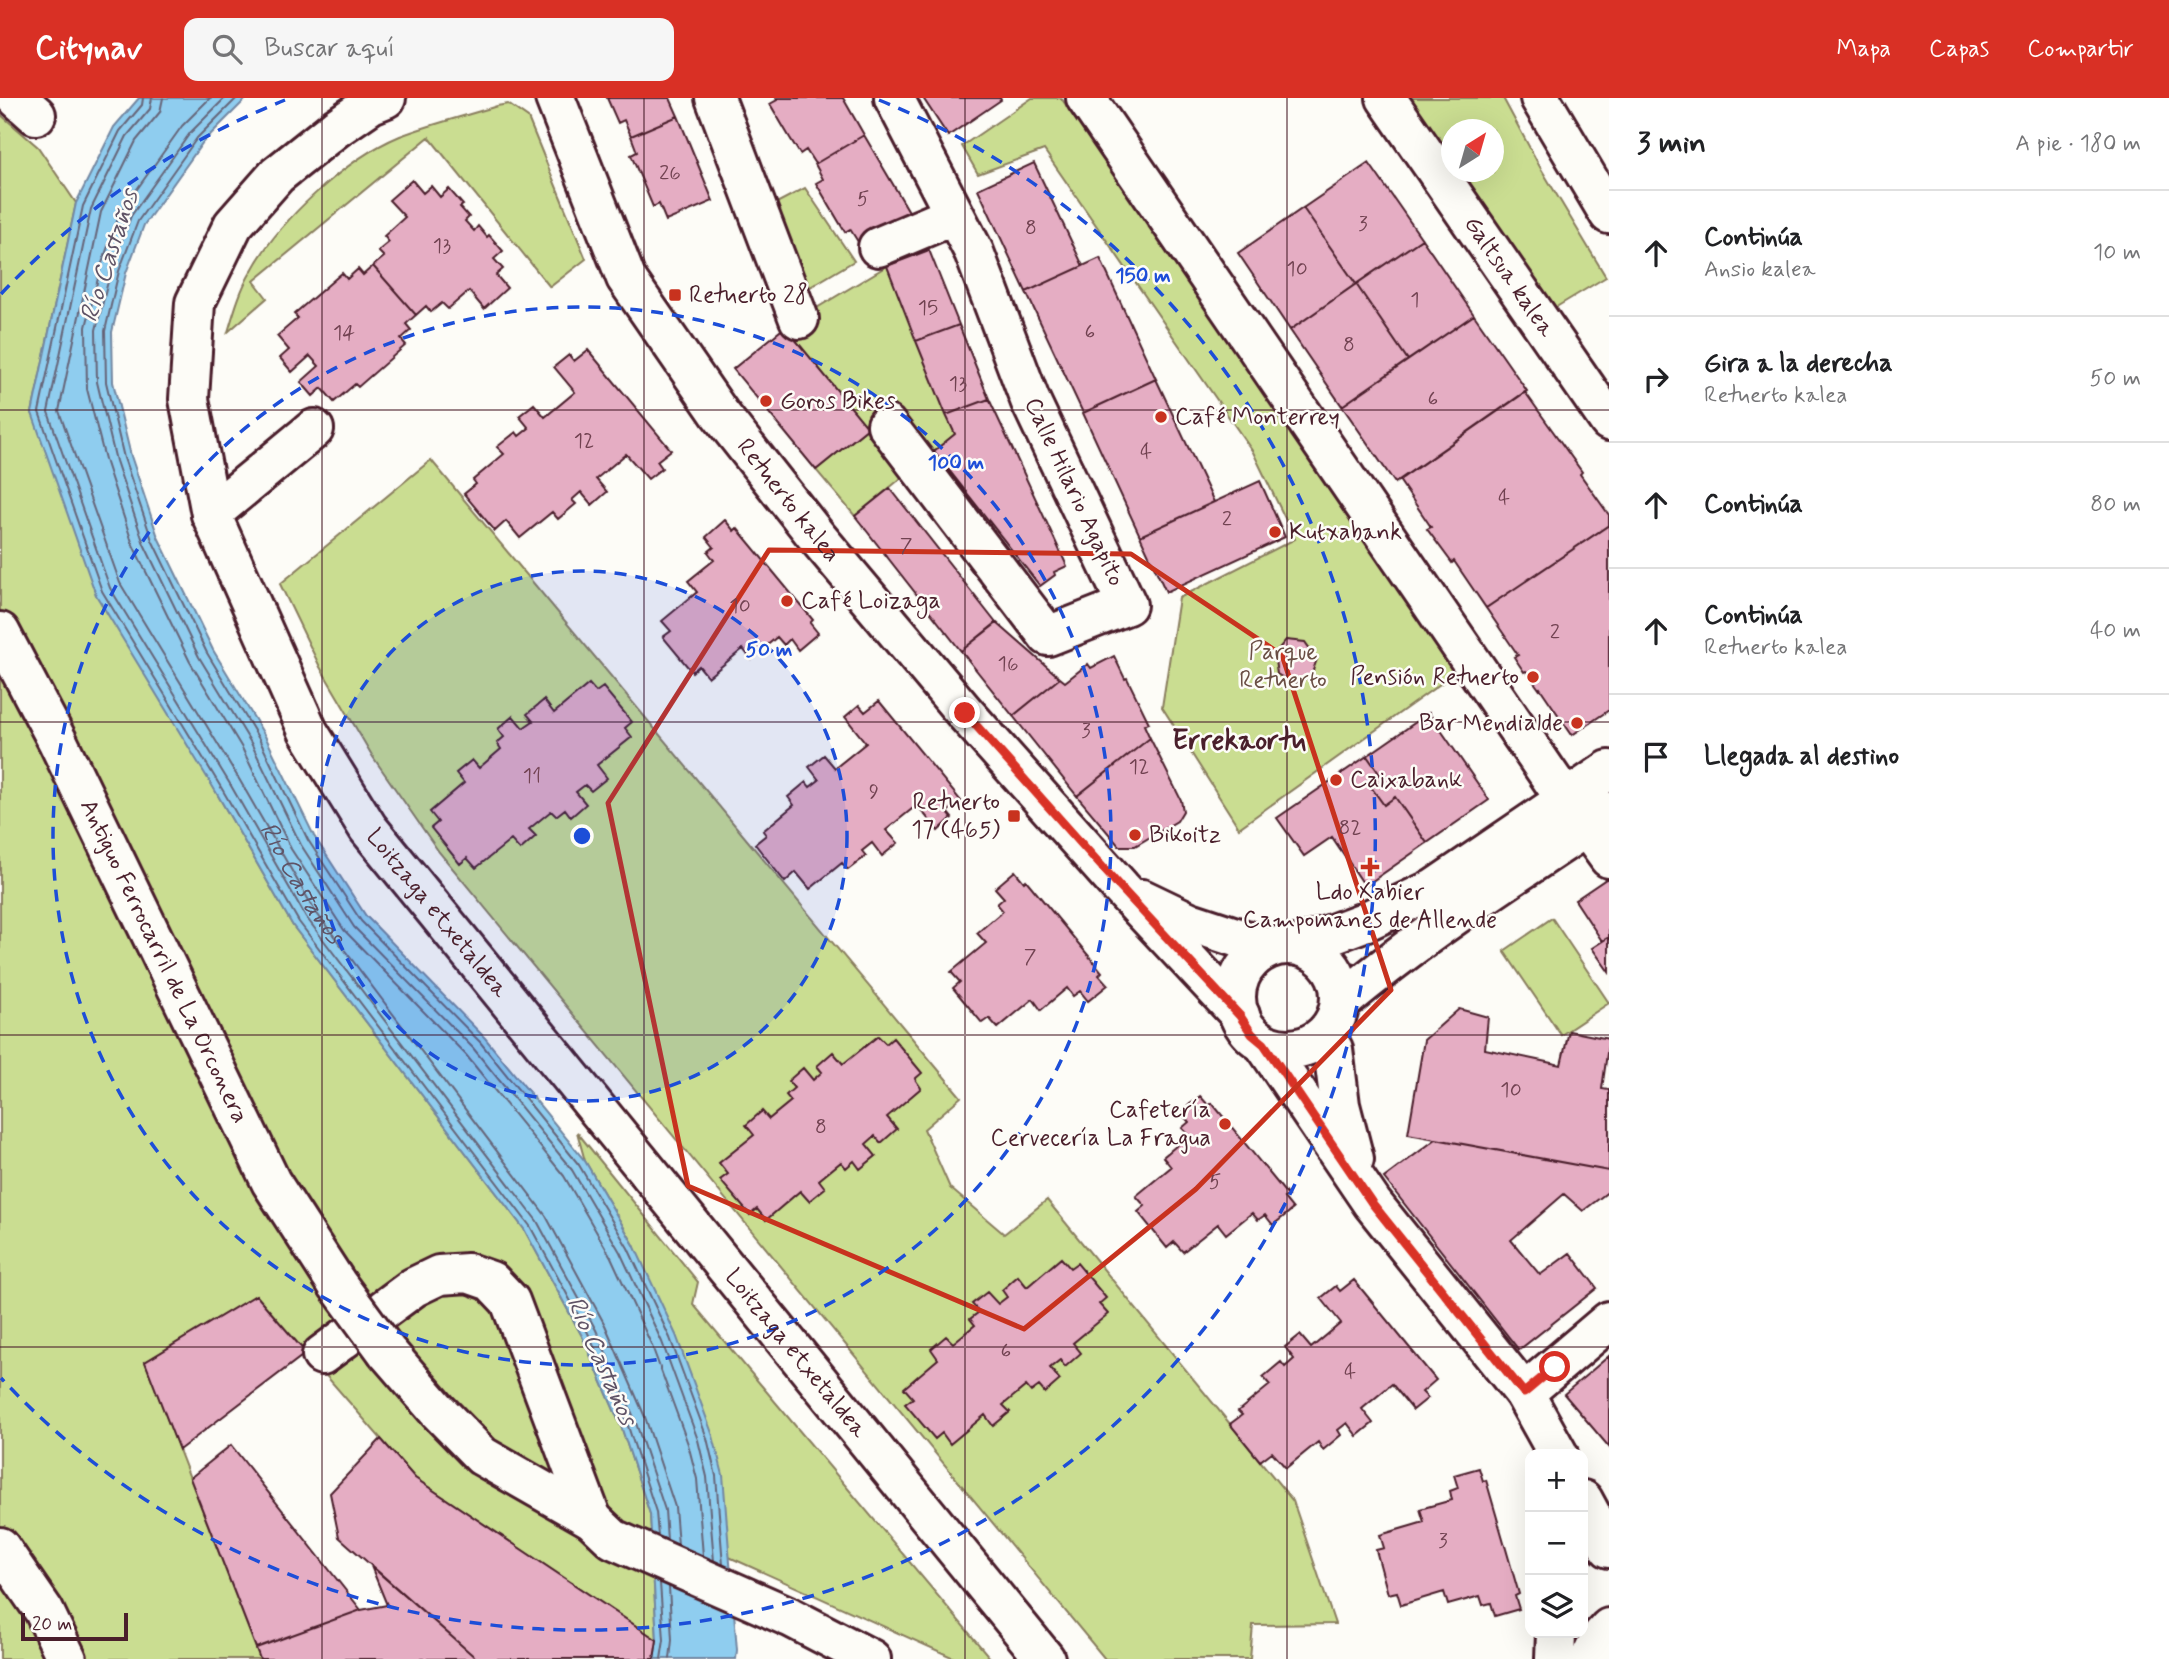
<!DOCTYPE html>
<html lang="es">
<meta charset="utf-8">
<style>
:root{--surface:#fff;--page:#f6f6f6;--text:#202124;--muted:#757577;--line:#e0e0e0;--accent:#d93025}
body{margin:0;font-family:Mynerve,sans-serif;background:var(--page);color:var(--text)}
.controls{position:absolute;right:21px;bottom:21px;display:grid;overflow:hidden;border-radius:14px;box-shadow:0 7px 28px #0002}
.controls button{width:63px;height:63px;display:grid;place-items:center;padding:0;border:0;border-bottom:2px solid var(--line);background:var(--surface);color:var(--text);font:35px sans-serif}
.compass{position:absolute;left:1441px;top:21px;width:63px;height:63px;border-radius:50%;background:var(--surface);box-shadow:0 7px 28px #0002;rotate:37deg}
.scale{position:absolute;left:21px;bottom:18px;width:107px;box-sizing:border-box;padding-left:7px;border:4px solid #4a1f2b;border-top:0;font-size:19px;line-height:24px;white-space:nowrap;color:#4a1f2b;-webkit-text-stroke:5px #fdfcf7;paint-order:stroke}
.stop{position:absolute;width:21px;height:21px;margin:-16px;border:5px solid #d93025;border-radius:50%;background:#fff}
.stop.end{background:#d93025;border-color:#fff;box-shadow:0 2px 7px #0008}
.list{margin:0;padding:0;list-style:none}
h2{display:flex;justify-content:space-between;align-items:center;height:91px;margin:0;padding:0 28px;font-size:30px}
h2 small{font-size:23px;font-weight:400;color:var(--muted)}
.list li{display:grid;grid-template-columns:46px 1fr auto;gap:21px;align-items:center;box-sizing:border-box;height:126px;padding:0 28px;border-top:2px solid var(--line)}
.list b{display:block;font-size:26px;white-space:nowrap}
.list p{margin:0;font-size:23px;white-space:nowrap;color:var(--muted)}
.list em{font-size:23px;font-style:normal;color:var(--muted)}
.icon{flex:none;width:38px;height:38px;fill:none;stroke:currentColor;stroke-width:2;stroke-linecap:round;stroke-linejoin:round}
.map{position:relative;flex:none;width:1609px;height:1561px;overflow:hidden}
header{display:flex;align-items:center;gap:42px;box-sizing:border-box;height:98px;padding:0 35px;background:var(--accent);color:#fff}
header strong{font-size:33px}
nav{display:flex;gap:38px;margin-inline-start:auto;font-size:24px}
.search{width:490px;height:63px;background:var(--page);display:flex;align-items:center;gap:18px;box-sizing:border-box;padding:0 24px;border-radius:14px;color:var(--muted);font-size:26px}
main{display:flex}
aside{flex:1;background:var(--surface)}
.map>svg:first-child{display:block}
</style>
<header>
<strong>Citynav</strong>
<div class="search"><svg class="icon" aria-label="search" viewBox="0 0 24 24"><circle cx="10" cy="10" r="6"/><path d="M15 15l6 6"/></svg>Buscar aquí</div>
<nav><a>Mapa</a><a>Capas</a><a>Compartir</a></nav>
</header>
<main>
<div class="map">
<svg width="1609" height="1561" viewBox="0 0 1609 1561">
<rect width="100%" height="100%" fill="#fdfcf7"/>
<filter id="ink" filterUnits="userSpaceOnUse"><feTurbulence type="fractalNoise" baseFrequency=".0143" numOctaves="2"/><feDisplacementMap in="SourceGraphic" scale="14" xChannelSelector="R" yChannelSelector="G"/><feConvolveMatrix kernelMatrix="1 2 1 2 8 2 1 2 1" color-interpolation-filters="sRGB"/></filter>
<g filter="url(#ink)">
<!-- green -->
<path fill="#cadd91" stroke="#8a7e5e" stroke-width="2" fill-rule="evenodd" d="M1032 0H1061L1461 571 1239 730 1162 609 1179 500 1295 441 1253 354 1044 52 978 76 962 48Z
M1395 0H1503L1540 69 1606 179 1543 217ZM1451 32H1493V74H1451Z
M508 6 528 20 586 161 550 189 429 39 254 183 267 200 228 234C234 214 240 192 251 174 278 123 347 60 400 38 431 26 465 18 497 8Z
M0 16 38 49 76 105 32 315 216 694 293 828 524 1131 582 1238 621 1328 650 1416 657 1542 415 1380 256 1197 145 1264 260 1561H0Z
M805 90 854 163 810 189 767 110Z
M887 168 955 336 855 418 816 372 868 330 785 229Z
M431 362 961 999 924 1031 950 1090 1004 1136 1047 1102 1293 1403 1335 1526 1253 1527 1250 1561H1105L439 754 373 659 320 569 280 486Z
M1552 820 1609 905 1561 937 1504 853Z
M577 1034 698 1184 693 1206 991 1561H956L729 1459 728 1447 634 1147 585 1063Z"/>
<!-- water -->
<path fill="#8fcdef" stroke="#7387a1" stroke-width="2" d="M139 0H247L203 44 144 127 126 175 112 234 113 284 131 358 158 439 213 552 265 638 314 738 366 818 485 940 585 1063 634 1147 676 1237 713 1338 723 1377 737 1552 736 1561H654L657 1542 650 1416 621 1328 582 1238 524 1131 293 828 216 694 96 497 32 315 76 105 114 29Z"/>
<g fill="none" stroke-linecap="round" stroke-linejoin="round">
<!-- shore -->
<g stroke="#666579" stroke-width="2">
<path d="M143 0 142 7 120 33 83 108 39 314 102 493 222 691 299 824 530 1128 588 1235 627 1325 656 1414 658 1438"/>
<path d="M152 0 150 11 127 38 91 111 48 314 110 490 230 686 306 819 537 1123 596 1232 635 1322 665 1412 667 1442"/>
<path id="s1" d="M163 0 160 14 136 43 101 114 59 313 120 485 239 681 315 813 546 1118 605 1227 645 1319 675 1409 678 1447"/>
<path d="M210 0 182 28 120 115 101 168 86 229 87 291 106 365 133 447 190 564 242 650 291 751 344 832 466 957 564 1078 611 1159 652 1248 688 1346 697 1381 703 1458"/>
<path d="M225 0 190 35 131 118 111 171 96 232 97 284 116 363 144 446 199 559 251 645 301 747 354 829 473 950 572 1072 620 1154 662 1244 698 1342 707 1379 714 1463"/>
<path d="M237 0 197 40 138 123 119 173 105 233 106 284 124 360 152 442 207 555 259 641 308 742 361 823 480 944 579 1067 628 1150 670 1240 707 1340 716 1378 723 1467"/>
<path d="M660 1485 664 1542 661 1561"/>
<path d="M669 1489 672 1542 670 1561"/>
</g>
</g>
<!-- building -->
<path fill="#e5adc3" stroke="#4a1f2b" stroke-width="2" d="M607 0H670L678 18 631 38 624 22 618 25Z
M776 0H843L864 37 815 66 806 52 800 56 790 40 770 6 777 2Z
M923 0H1000L1001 2 948 38Z
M678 18 713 103 666 123 659 106 653 109 631 57 637 54 631 38Z
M864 37 911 117 860 147 850 131 845 134 816 85 823 81 815 66Z
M1034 65 1083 168 1026 194 978 91Z
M1369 65 1422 141 1356 186 1303 110Z
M412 82 423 95 431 88 440 99 449 91 463 107 460 109 469 119 465 123 474 133 478 128 487 139 489 137 503 153 494 161 503 171 496 177 507 190 484 211 469 193 448 211 442 205 431 214 426 208 416 217 373 168 384 159 378 153 389 144 384 138 405 119 389 102Z
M1303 110 1356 186 1290 232 1238 155Z
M1422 141 1474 217 1408 262 1356 186Z
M929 152 959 227 916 243 887 168Z
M1100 160 1156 281 1083 315 1026 194Z
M373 168 416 217 406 226 411 232 401 241 406 247 358 289 355 286 334 304 322 290 313 298 301 284 319 268 310 258 292 274 280 260 289 252 277 238 298 220 294 216 342 175 347 181 358 171 363 177Z
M1356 186 1408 262 1342 308 1290 232Z
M1474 217 1527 293 1395 385 1342 308Z
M959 227 989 301 946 317 916 243Z
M785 229 868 330 816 372 733 271Z
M588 252 671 352 657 363 662 370 648 381 626 356 596 381 607 394 592 407 581 394 572 402 576 406 558 421 552 414 520 440 506 423 495 433 464 396 476 386 473 382 504 356 497 349 516 334 519 338 529 330 519 318 534 306 545 319 575 294 554 269 569 257 574 263Z
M1156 281 1214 404 1140 438 1083 315Z
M1525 294 1582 374 1580 376 1609 417V427L1486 510 1454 463 1452 465 1427 431 1431 429 1399 382Z
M989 301 1067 468 1054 474 1055 477 1040 488 934 353 955 336 946 317Z
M1260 383 1285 439 1166 494 1140 438Z
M890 390 996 525 961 553 855 418Z
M725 422 734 433 737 430 813 522 810 525 818 535 798 552 790 541 784 547 777 539 751 561 743 551 708 579 699 568 692 574 663 539 671 533 662 523 697 494 688 483 714 462 708 454 714 449 706 439Z
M1609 427V612L1572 637 1540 590 1539 591 1526 573 1524 574 1514 559 1518 557 1486 510Z
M997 525 1060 580 1013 618 961 553Z
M1286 542 1305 544 1317 561 1311 578 1293 586 1277 576 1274 556Z
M1114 558 1125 581 1127 580 1149 625 1144 627 1150 640 1077 698 1013 618 1060 580 1065 584 1088 566 1091 570Z
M589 586 596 594 603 589 632 624 625 630 632 639 597 667 607 680 591 693 585 687 576 694 586 706 571 719 565 711 556 718 551 713 529 731 536 738 520 752 511 742 476 770 467 760 460 766 431 730 438 724 430 714 464 685 456 675 472 662 479 670 501 651 497 645 504 639 498 631 513 618 523 630 533 623 527 616 544 602 554 615Z
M879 603 961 703 947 714 952 720 938 733 917 707 886 732 898 745 882 758 872 745 862 753 866 758 848 772 842 765 810 791 796 774 785 784 755 746 766 737 763 733 794 707 788 699 806 684 810 689 819 682 809 669 824 657 835 670 866 645 845 619 859 607 865 614Z
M1429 615 1489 702 1427 745 1395 699 1384 707 1371 689 1383 681 1367 658Z
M1150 640 1181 702 1183 713 1177 723 1135 748H1119L1077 698Z
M1367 658 1383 681 1371 689 1384 707 1395 699 1427 745 1365 788 1332 739 1304 758 1277 720Z
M1015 773 1024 784 1026 782 1102 874 1099 877 1108 887 1088 903 1080 893 1073 898 1067 890 1041 912 1033 901 998 930 989 920 982 925 953 890 960 884 951 874 986 845 977 835 1003 813 997 806 1004 800 995 790Z
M1609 779V839L1602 843 1575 802Z
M1609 839V874L1592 850Z
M1459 911 1488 919 1485 951 1561 967 1569 933 1609 941 1602 991 1609 992V1073L1408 1036 1424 942Z
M878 938 886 946 893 940 922 975 915 981 921 990 887 1019 897 1031 881 1045 875 1038 866 1046 876 1058 860 1071 854 1063 846 1070 841 1064 819 1082 825 1090 809 1103 800 1093 766 1122 757 1111 750 1117 720 1082 728 1076 719 1065 754 1037 746 1027 762 1013 769 1021 791 1003 786 997 794 990 788 983 803 970 813 982 822 974 817 968 833 954 843 966Z
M1200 998 1209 1008 1212 1005 1288 1098 1284 1100 1293 1111 1273 1127 1265 1117 1258 1122 1252 1115 1226 1136 1218 1126 1183 1154 1174 1144 1167 1150 1138 1114 1145 1108 1136 1098 1171 1069 1163 1059 1189 1037 1182 1030 1189 1024 1180 1014Z
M1436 1041 1609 1073V1093L1583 1113 1564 1096 1511 1142 1540 1177 1570 1155 1597 1190 1519 1252 1384 1080Z
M1061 1160 1070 1170 1077 1165 1106 1200 1099 1206 1108 1216 1073 1245 1081 1255 1065 1269 1060 1262 1050 1270 1060 1282 1045 1295 1039 1288 1031 1294 1026 1288 1003 1307 1010 1314 993 1328 985 1317 950 1346 942 1335 935 1341 905 1306 913 1300 904 1290 938 1261 931 1251 946 1238 953 1245 975 1227 970 1221 979 1214 972 1206 987 1194 998 1206 1007 1199 1002 1192 1018 1178 1027 1189Z
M1354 1182 1436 1282 1422 1294 1428 1300 1413 1312 1392 1286 1362 1311 1373 1325 1357 1338 1347 1325 1338 1332 1341 1337 1323 1352 1318 1344 1286 1370 1272 1354 1260 1363 1230 1326 1242 1317 1238 1313 1270 1287 1263 1279 1281 1264 1285 1269 1294 1261 1285 1249 1300 1237 1311 1250 1341 1225 1321 1200 1336 1188 1340 1193Z
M256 1197 306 1255 179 1352 145 1264Z
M1609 1258V1349L1564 1296Z
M381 1341 415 1380 657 1542 654 1561H477L339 1439 330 1395Z
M231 1347 361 1512 256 1550 190 1380Z
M1479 1370 1483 1383 1486 1382 1519 1496 1515 1498 1519 1511 1495 1518 1491 1505 1483 1507 1480 1498 1448 1507 1444 1494 1401 1507 1397 1494 1388 1496 1376 1452 1384 1450 1380 1437 1424 1424 1420 1411 1452 1402 1450 1393 1458 1390 1454 1377Z
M371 1468 477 1561H260L256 1550 361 1512 387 1507Z"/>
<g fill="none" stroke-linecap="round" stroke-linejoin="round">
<!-- minor casing -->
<g stroke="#4a1f2b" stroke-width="44">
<g id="minor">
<path d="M17 0 36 17"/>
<path id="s2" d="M386 0 371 6 336 30 277 77 233 127 195 205 189 301 211 416 308 633 368 730 1045 1561"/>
<path d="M715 0 799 221"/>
<path d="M1086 0 1553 683 1609 760"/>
<path id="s3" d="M1386 0 1609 323"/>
<path d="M878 149 954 117"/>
<path d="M887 327 1048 538 1127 507 1030 302 974 154 894 0"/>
<path d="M211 416 314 331"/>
<path id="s4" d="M0 534 58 644 271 1084 337 1186"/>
<path d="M1300 848 1364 824 1434 791 1609 672"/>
<path d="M1340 905C1424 834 1517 775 1609 714"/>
<path d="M387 1254 438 1313 482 1358 592 1421 613 1441 790 1519 871 1561"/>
<path d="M322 1257 414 1189 439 1177 468 1175 491 1183 510 1203 592 1421"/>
<path d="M1524 1295 1609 1223"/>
<path d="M0 1449 44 1513 67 1561"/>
<path d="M1555 1561 1556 1535"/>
</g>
</g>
<!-- major casing -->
<g stroke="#4a1f2b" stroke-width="44">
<g id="major">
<path id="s5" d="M555 0 626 180 720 316 817 439 965 615 1121 790 1240 917"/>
<path d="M1142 801 1190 824 1269 850"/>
<circle cx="1288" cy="899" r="52"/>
<path d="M1324 938 1333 951 1340 1007 1354 1061"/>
<path d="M1264 946 1372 1105 1524 1295 1558 1356"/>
<path d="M1583 1402 1609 1450"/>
<path d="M1590 1561 1600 1540 1609 1530"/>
</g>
</g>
<!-- highway casing -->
<g stroke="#4a1f2b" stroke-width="44">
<path id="highway" d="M1540 0 1609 116"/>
</g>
<!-- minor -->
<use href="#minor" stroke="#fdfcf7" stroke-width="38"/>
<!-- major -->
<use href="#major" stroke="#fdfcf7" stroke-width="38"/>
<!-- highway -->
<use href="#highway" stroke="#fdfcf7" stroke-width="38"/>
<!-- minor-bridge casing -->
<g stroke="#4a1f2b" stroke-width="44" stroke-linecap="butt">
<path id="minor-bridge" d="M337 1186 387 1254"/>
</g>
<!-- minor-bridge -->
<use href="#minor-bridge" stroke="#fdfcf7" stroke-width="38"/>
</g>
</g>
<g fill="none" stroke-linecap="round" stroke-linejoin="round" filter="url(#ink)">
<!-- route -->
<path stroke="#d93025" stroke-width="9" d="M965 615 1121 790 1240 918 1252 936 1264 946 1372 1105 1524 1295 1555 1269"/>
</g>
<!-- marked area -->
<path fill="none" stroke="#c8321e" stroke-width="5" stroke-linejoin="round" d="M769 452 1131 456 1282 557 1391 892 1196 1091 1024 1231 688 1088 608 705Z"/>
<!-- grid -->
<path fill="none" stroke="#4a1f2b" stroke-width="2" stroke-opacity="0.55" d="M322 0V1561M644 0V1561M965 0V1561M1287 0V1561M0 312H1609M0 624H1609M0 937H1609M0 1249H1609"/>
<!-- distance rings -->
<circle cx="582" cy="738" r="265" fill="#1d4ed8" fill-opacity=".12"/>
<g fill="none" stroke="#1d4ed8" stroke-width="3.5" stroke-dasharray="12 9">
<circle cx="582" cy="738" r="265"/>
<circle cx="582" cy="738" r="529"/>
<path d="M1 196A794 794 0 0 1 285 2M879 2A794 794 0 1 1 1 1280"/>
</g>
<!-- markers -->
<g fill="#c8321e" stroke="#fdfcf7" stroke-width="2.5">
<rect x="668" y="190" width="14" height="14" rx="3.5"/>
<circle cx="766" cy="303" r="7"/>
<circle cx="1161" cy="319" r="7"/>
<circle cx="1275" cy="434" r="7"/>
<circle cx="787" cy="503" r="7"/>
<circle cx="1533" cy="579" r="7"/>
<circle cx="1577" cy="625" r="7"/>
<circle cx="1336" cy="682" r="7"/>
<rect x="1007" y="711" width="14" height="14" rx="3.5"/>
<circle cx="1135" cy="737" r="7"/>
<path d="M1366.5 758.5h7v7h7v7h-7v7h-7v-7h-7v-7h7z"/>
<circle cx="1225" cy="1026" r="7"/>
</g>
<g text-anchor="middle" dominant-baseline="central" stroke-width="5" stroke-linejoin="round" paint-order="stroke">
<!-- number labels -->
<g font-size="21" fill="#714251">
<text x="670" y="75">26</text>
<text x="863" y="101">5</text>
<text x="1363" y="126">3</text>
<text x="1031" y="130">8</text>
<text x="442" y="148">13</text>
<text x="1297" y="171">10</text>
<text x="1415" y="202">1</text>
<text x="928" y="210">15</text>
<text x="1090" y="234">6</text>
<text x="344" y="235">14</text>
<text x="1349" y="247">8</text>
<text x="958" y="286">13</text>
<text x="1433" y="301">6</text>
<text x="584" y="343">12</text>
<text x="1146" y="354">4</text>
<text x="1504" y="400">4</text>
<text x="1227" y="421">2</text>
<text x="906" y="448">7</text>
<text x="740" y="508">10</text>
<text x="1555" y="534">2</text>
<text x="1008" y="566">16</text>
<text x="1086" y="633">3</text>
<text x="1139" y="669">12</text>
<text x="532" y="678">11</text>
<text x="874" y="694">9</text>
<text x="1350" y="730">82</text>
<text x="1030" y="859">7</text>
<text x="1511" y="992">10</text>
<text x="821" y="1029">8</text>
<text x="1215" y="1084">5</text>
<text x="1006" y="1253">6</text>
<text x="1350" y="1274">4</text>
<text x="1443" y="1443">3</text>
</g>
<!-- street labels -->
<g font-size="24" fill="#4a1f2b" stroke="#fdfcf7">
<text stroke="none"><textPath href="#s3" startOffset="217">Galtsua kalea</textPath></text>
<text transform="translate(1074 394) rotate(65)">Calle Hilario Agapito</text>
<text stroke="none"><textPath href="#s5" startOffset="469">Retuerto kalea</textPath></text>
<text stroke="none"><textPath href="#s2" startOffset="962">Loitzaga etxetaldea</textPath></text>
<text stroke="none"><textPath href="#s4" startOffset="368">Antiguo Ferrocarril de La Orconera</textPath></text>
<text stroke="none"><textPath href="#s2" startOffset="1530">Loitzaga etxetaldea</textPath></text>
</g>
<!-- poi labels -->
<g font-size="24" fill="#4a1f2b" stroke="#fdfcf7" text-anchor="start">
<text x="689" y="197">Retuerto 28</text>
<text x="780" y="303">Goros Bikes</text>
<text x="1175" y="319">Café Monterrey</text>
<text x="1289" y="434">Kutxabank</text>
<text x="801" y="503">Café Loizaga</text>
<text x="1519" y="579" text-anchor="end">Pensión Retuerto</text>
<text x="1563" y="625" text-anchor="end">Bar Mendialde</text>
<text x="1350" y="682">Caixabank</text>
<text x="1000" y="704" text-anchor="end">Retuerto<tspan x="1000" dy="28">17 (465)</tspan></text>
<text x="1149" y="737">Bikoitz</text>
<text x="1370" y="794" text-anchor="middle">Ldo Xabier<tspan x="1370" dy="28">Campomanes de Allende</tspan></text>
<text x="1211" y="1012" text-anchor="end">Cafetería<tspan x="1211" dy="28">Cervecería La Fragua</tspan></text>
</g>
<!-- park labels -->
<g font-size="24" fill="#6a4e44" stroke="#fdfcf7">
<text x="1283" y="554">Parque<tspan x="1283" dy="28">Retuerto</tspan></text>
</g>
<!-- water labels -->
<g font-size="26" font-style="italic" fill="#5f5366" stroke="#fdfcf7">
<text transform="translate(110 158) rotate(-72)">Río Castaños</text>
<text stroke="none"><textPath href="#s1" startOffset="868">Río Castaños</textPath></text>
<text transform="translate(601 1263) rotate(66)">Río Castaños</text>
</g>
<!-- quarter labels -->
<g font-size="28" font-weight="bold" fill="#4a1f2b" stroke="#fdfcf7">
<text x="1239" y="643">Errekaortu</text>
</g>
</g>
<circle cx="582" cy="738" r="10" fill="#1d4ed8" stroke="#fdfcf7" stroke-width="3.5"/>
<g font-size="21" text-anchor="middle" font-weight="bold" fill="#1d4ed8" stroke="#fdfcf7" stroke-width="5" stroke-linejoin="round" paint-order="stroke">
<text x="1143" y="184">150 m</text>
<text x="956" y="371">100 m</text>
<text x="769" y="558">50 m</text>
</g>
</svg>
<div class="controls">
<button>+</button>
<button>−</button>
<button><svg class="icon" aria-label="layers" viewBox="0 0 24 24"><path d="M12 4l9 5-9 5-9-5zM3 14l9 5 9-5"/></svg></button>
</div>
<svg class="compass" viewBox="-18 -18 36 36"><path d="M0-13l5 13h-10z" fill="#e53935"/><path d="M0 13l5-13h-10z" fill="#757577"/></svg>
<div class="scale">20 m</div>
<div class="stop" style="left:1555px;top:1269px"></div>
<div class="stop end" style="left:965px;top:615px"></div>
</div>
<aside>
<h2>3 min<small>A pie · 180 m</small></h2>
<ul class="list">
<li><svg class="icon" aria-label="ahead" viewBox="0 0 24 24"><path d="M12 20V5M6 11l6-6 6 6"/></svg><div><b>Continúa</b><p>Ansio kalea</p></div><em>10 m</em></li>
<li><svg class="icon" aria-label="right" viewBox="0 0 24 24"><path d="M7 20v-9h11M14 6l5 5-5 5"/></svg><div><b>Gira a la derecha</b><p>Retuerto kalea</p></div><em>50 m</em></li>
<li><svg class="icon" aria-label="ahead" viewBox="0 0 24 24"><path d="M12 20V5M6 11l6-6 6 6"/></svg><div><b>Continúa</b></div><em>80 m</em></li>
<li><svg class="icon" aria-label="ahead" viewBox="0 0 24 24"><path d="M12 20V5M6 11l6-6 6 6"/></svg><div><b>Continúa</b><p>Retuerto kalea</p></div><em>40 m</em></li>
<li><svg class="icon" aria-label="arrive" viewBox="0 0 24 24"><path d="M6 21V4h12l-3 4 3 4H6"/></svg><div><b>Llegada al destino</b></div></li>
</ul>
</aside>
</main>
